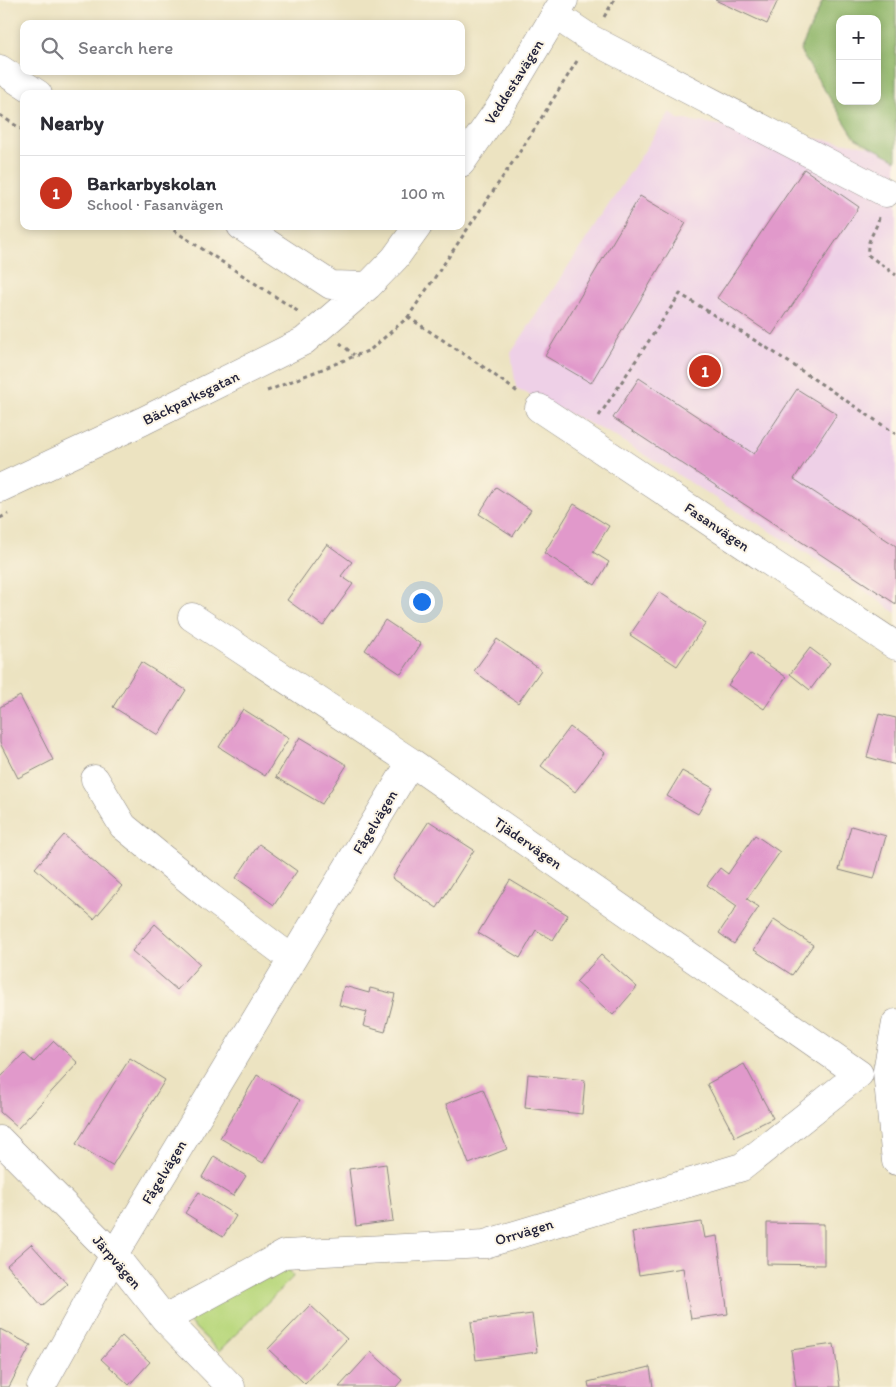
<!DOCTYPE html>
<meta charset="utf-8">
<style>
:root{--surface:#fff;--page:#f2f2f3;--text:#2b2b33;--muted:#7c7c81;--line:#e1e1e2;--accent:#c8321e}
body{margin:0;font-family:Itim,sans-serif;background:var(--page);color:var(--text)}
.controls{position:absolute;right:15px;top:15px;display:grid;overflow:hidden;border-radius:10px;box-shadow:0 2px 8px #0003}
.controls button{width:45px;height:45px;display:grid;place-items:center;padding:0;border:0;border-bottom:1px solid var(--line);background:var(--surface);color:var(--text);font:25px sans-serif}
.you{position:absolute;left:421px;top:601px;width:18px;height:18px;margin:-12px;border:4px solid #fff;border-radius:50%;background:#1a73e8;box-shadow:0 0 0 8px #1a73e833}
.badge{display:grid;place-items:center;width:32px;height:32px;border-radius:50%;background:var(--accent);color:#fff;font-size:16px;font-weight:700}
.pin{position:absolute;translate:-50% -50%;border:2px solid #fff;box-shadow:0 1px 5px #0006}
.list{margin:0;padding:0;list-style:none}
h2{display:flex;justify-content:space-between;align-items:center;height:65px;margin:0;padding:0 20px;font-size:21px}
h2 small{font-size:16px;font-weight:400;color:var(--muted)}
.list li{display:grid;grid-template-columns:32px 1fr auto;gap:15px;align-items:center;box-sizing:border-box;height:75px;padding:0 20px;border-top:1px solid var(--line)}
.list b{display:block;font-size:19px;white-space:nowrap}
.list p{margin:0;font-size:16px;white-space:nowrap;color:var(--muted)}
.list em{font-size:16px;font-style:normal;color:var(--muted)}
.icon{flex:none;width:28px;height:28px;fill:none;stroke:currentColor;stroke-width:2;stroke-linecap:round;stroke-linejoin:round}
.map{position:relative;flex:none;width:896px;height:1387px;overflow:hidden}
.search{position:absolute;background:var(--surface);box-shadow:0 2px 8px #0003;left:20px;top:20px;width:445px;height:55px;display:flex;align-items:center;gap:12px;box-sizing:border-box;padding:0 18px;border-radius:10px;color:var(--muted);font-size:19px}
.panel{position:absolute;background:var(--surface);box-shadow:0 2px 8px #0003;left:20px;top:90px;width:445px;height:140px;border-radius:10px}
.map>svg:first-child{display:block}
</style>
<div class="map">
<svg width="896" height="1387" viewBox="0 0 896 1387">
<rect width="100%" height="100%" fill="#fcf5e5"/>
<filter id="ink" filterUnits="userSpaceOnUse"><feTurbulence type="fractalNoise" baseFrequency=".02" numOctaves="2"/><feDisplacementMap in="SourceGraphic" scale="10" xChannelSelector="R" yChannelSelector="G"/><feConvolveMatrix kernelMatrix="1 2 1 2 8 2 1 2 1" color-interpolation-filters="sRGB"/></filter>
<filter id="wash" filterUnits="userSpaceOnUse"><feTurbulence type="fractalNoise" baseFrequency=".0096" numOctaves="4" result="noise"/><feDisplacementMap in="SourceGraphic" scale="20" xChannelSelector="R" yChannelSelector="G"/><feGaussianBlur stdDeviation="1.12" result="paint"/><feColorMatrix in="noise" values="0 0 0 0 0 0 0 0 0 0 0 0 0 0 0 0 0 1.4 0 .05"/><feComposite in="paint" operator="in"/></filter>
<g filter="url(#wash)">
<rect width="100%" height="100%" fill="#ece3c1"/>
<!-- built -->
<path fill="#eed0e7" d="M670 112 678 119 896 150V613L844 576 609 433 516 388 511 353Z"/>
<!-- green -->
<path fill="#bad87e" stroke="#6e7d5c" d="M287 1265 293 1277 219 1351 184 1317Z"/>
<!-- forest -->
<path fill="#93b86d" stroke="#5a6d54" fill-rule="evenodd" d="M823 0H896V160L855 138 800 51ZM840 19H877V101H840Z"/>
<g id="blocks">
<!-- building -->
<path fill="#e199cb" d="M715 0H778L767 24Z
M804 169 859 207 772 335 717 298Z
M640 196 686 223 591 383 545 356Z
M639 378 754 454 797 389 837 414 794 479 896 546V604L613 418Z
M496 487 531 510 513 536 479 514Z
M574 504 609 526 593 552 609 562 595 585 544 553Z
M327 544 352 562 341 576 353 584 323 626 287 600Z
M659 592 706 623 677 666 630 635Z
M385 620 421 644 401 674 365 650Z
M497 639 541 670 518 703 474 671Z
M810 648 830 663 810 690 790 674Z
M751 653 786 677 764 709 728 685Z
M141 662 186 690 158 735 113 707Z
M20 696 53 760 18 778 0 743V707Z
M243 709 289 738 265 776 219 747Z
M879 714 896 718V765L867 757Z
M570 727 605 753 575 792 541 766Z
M300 737 347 765 322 804 276 777Z
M682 771 713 788 698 814 667 796Z
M429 821 474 850 437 908 392 878Z
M851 826 886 836 874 879 839 870Z
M64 835 122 886 94 919 35 868Z
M755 835 780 852 747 899 759 907 734 944 719 933 737 906 707 885 720 868 728 874Z
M259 844 297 871 274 905 236 878Z
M510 880 568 915 553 940 536 930 520 958 478 933Z
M774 919 813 945 792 975 754 950Z
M155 924 200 964 177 990 132 951Z
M601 955 637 987 613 1015 576 982Z
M344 986 369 993 370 988 395 994 385 1032 363 1026 367 1012 339 1005Z
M54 1041 78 1063 18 1128 0 1112V1078L24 1053 34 1062Z
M130 1058 165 1080 112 1166 76 1144Z
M744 1064 773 1118 735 1137 707 1084Z
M528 1074 585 1080 582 1114 525 1108Z
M257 1075 300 1100 263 1163 220 1138Z
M483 1089 507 1149 469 1164 446 1104Z
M214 1156 246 1176 233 1196 202 1177Z
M386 1164 393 1221 356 1226 349 1169Z
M199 1192 236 1216 223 1237 185 1213Z
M702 1222 705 1238 717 1236 728 1314 691 1319 683 1268 639 1275 632 1232Z
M767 1223 824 1224V1265L767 1264Z
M31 1244 67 1284 42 1306 7 1265Z
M310 1305 347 1339 305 1384 268 1349Z
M532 1314 537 1352 476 1360 471 1322Z
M0 1329 31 1345 9 1387H0Z
M122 1336 150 1362 129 1385 101 1359Z
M834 1344 840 1387H796L791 1350Z
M371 1352 402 1380 396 1387H339Z
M650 1367 653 1387H589L588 1382Z"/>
</g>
</g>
<g filter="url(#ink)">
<use href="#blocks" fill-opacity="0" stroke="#87827e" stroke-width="1"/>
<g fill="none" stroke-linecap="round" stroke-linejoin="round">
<!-- minor casing -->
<g stroke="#87827e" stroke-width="29">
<path id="minor" d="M555 15 591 39 886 193
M0 69 38 94
M461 163 500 107 564 0
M241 226 331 285 368 286 395 258 418 226
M539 408 896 646
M0 488 143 421 304 341 368 286
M192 617 411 762 859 1074
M95 779 123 826 211 898 292 959
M896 1023 887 1071 896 1161
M0 1140 114 1255 165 1319 231 1387
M165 1319 284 1254 485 1244 742 1167 859 1074
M41 1387 114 1255 411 762"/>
</g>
<!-- path -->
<path stroke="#87827e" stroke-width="3" stroke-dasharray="4 4" stroke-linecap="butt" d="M604 17 614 0
M0 115 24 131
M879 217C876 233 866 238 868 255L896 275
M167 226 299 312
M408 317 482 366 519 393
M340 343 354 355
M267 391 370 350 408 317 525 144 577 61
M599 416 680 294 775 353 896 434
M0 518 8 514"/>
<!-- minor -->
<use href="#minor" stroke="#fff" stroke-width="28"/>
</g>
</g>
<g text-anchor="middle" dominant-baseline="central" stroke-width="4" stroke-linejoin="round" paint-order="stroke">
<!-- street labels -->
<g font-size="15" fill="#22223b" stroke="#fcf5e5">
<text transform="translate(514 82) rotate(-58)">Veddestavägen</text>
<text transform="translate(191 398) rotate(-26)">Bäckparksgatan</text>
<text transform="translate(717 527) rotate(34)">Fasanvägen</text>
<text transform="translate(375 822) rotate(-59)">Fågelvägen</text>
<text transform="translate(528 843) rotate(35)">Tjädervägen</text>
<text transform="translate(164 1172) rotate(-59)">Fågelvägen</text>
<text transform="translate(524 1232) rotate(-17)">Orrvägen</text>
<text transform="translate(117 1262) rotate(49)">Järpvägen</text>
</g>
</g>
</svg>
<div class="controls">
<button>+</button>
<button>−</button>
</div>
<div class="you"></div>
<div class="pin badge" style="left:705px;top:371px">1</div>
<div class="search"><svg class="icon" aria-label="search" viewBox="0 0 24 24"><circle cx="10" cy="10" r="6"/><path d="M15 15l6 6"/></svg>Search here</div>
<section class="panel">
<h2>Nearby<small></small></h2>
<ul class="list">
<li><span class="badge">1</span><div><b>Barkarbyskolan</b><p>School · Fasanvägen</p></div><em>100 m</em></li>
</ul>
</section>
</div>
